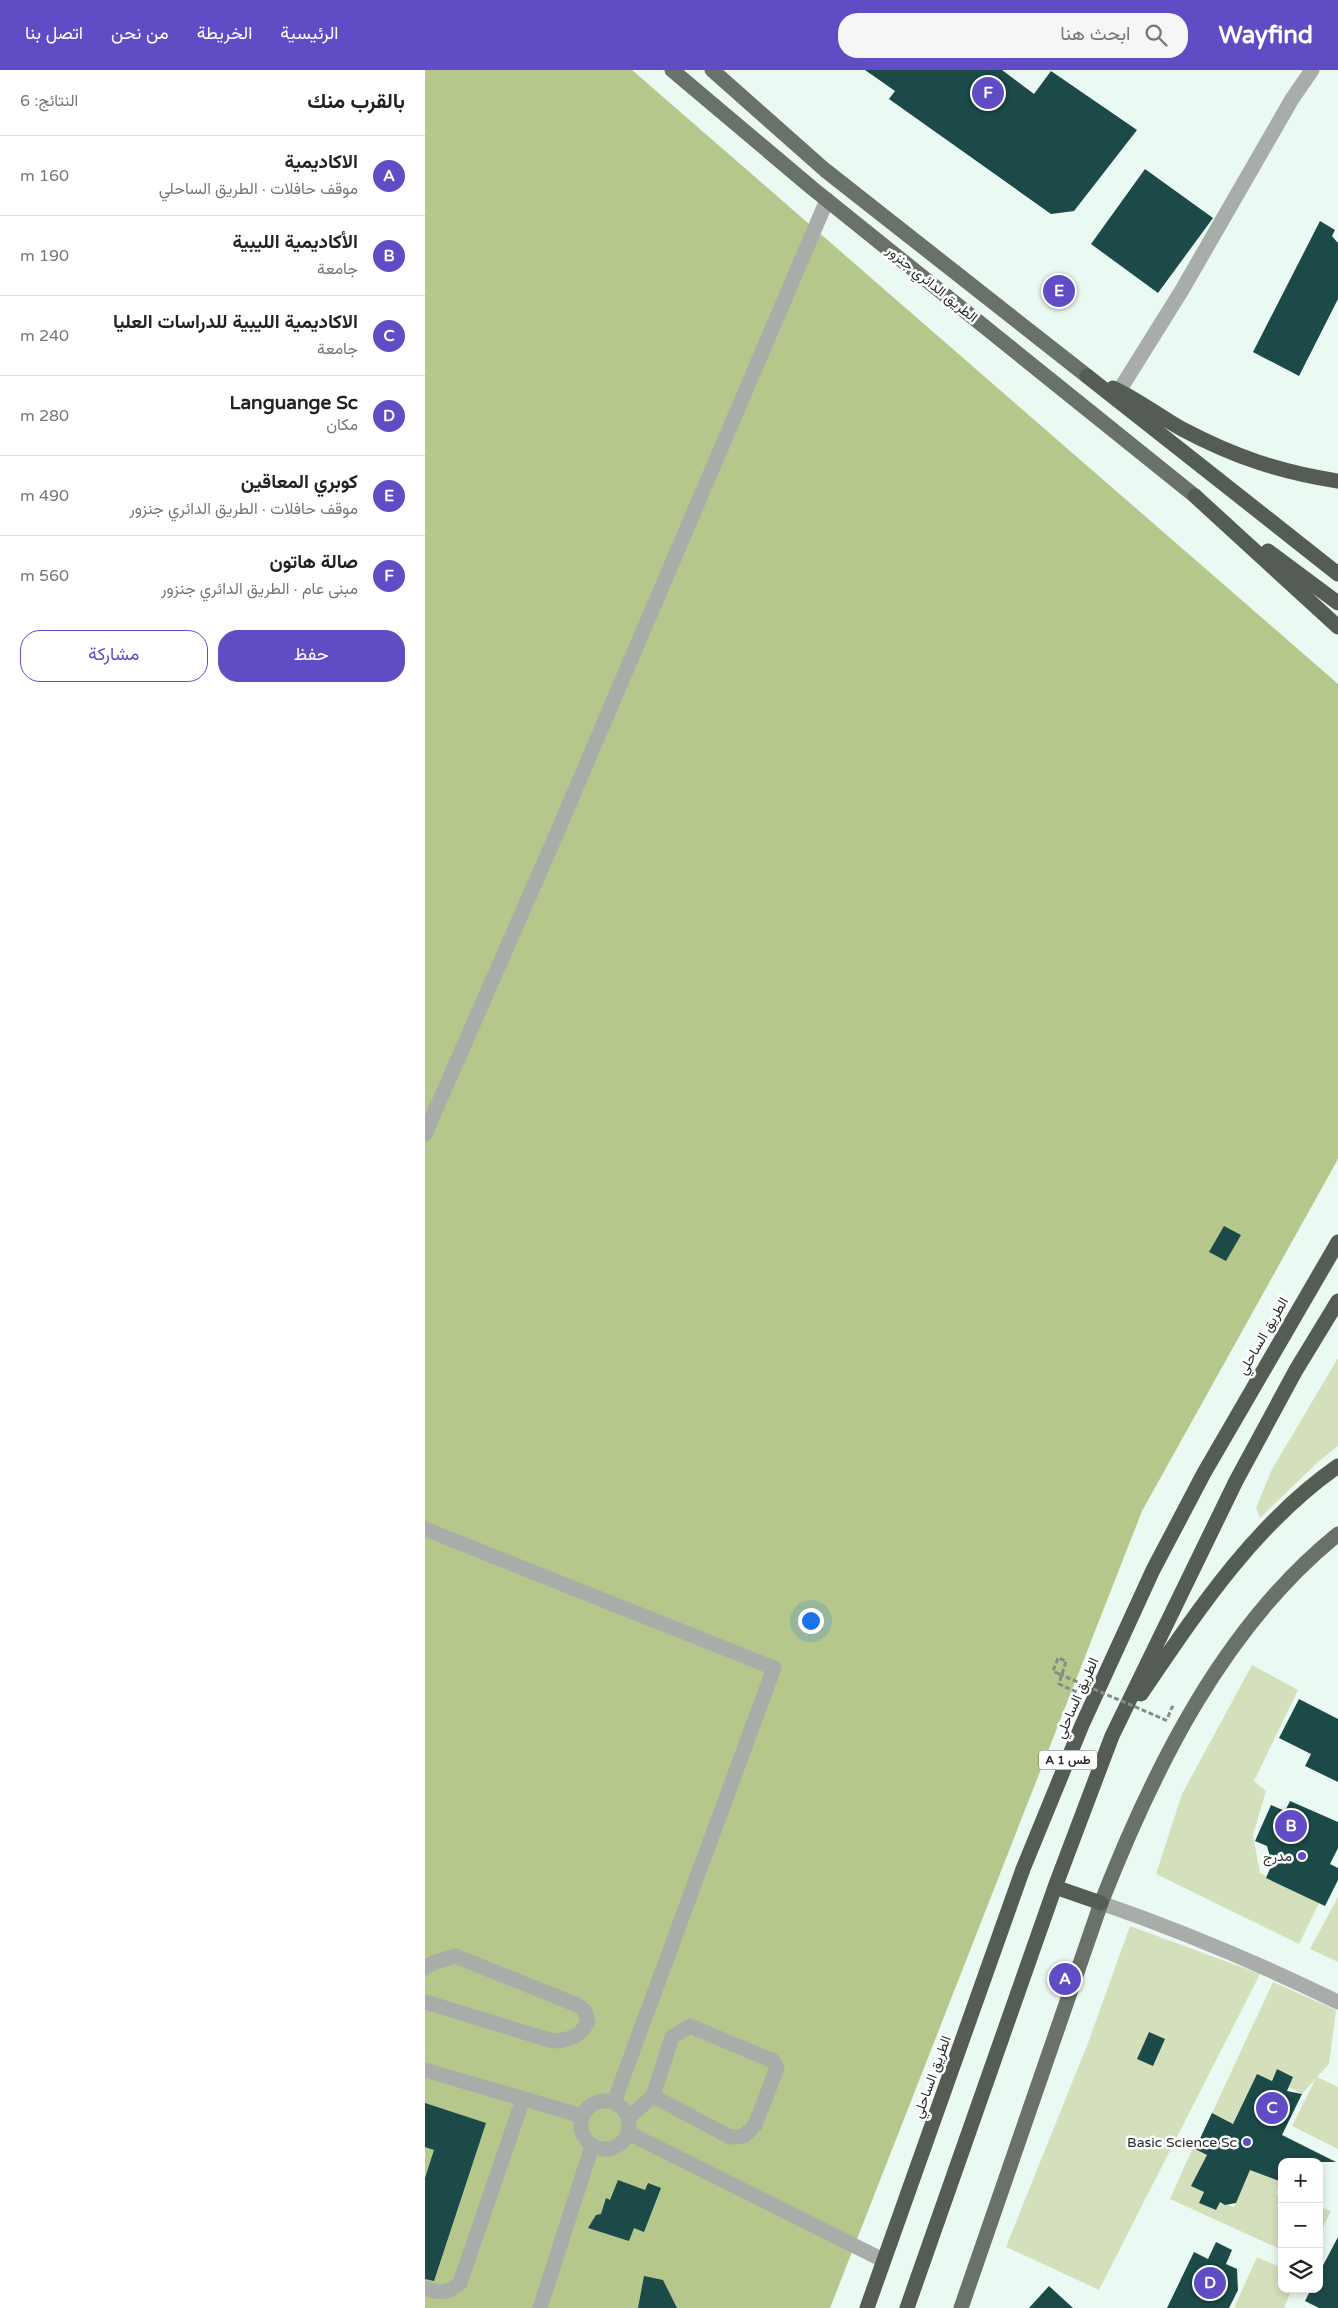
<!DOCTYPE html>
<html lang="ar">
<meta charset="utf-8">
<style>
:root{--surface:#fff;--page:#f6f6f6;--text:#222;--muted:#767676;--line:#e0e0e0;--accent:#604dc6}
body{margin:0;font-family:"Varela Round",Vazirmatn,sans-serif;background:var(--page);color:var(--text);direction:rtl}
.controls{position:absolute;right:15px;bottom:15px;display:grid;overflow:hidden;border-radius:10px;box-shadow:0 2px 8px #0003}
.controls button{width:45px;height:45px;display:grid;place-items:center;padding:0;border:0;border-bottom:1px solid var(--line);background:var(--surface);color:var(--text);font:25px sans-serif}
.you{position:absolute;left:385px;top:1550px;width:18px;height:18px;margin:-12px;border:4px solid #fff;border-radius:50%;background:#1a73e8;box-shadow:0 0 0 8px #1a73e833}
.badge{display:grid;place-items:center;width:32px;height:32px;border-radius:50%;background:var(--accent);color:#fff;font-size:16px;font-weight:700}
.pin{position:absolute;translate:-50% -50%;border:2px solid #fff;box-shadow:0 1px 5px #0006}
.list{margin:0;padding:0;list-style:none}
h2{display:flex;justify-content:space-between;align-items:center;height:65px;margin:0;padding:0 20px;font-size:21px}
h2 small{font-size:16px;font-weight:400;color:var(--muted)}
.list li{display:grid;grid-template-columns:32px 1fr auto;gap:15px;align-items:center;box-sizing:border-box;height:80px;padding:0 20px;border-top:1px solid var(--line)}
.list b{display:block;font-size:19px;white-space:nowrap}
.list p{margin:0;font-size:16px;white-space:nowrap;color:var(--muted)}
.list em{font-size:16px;font-style:normal;color:var(--muted)}
.actions{display:flex;gap:10px;padding:15px 20px}
.actions a{flex:1;padding:11px 0;border:1px solid var(--accent);border-radius:20px;text-align:center;font-size:18px;color:var(--accent)}
.actions .main{background:var(--accent);color:#fff}
.icon{flex:none;width:28px;height:28px;fill:none;stroke:currentColor;stroke-width:2;stroke-linecap:round;stroke-linejoin:round}
.map{position:relative;flex:none;width:913px;height:2238px;overflow:hidden;direction:ltr}
header{display:flex;align-items:center;gap:30px;box-sizing:border-box;height:70px;padding:0 25px;background:var(--accent);color:#fff}
header strong{font-size:24px}
nav{display:flex;gap:28px;margin-inline-start:auto;font-size:18px}
.search{width:350px;height:45px;background:var(--page);display:flex;align-items:center;gap:12px;box-sizing:border-box;padding:0 18px;border-radius:20px;color:var(--muted);font-size:19px}
main{display:flex}
aside{flex:1;background:var(--surface)}
.map>svg:first-child{display:block}
</style>
<header>
<strong>Wayfind</strong>
<div class="search"><svg class="icon" aria-label="search" viewBox="0 0 24 24"><circle cx="10" cy="10" r="6"/><path d="M15 15l6 6"/></svg>ابحث هنا</div>
<nav><a>الرئيسية</a><a>الخريطة</a><a>من نحن</a><a>اتصل بنا</a></nav>
</header>
<main>
<div class="map">
<svg width="913" height="2238" viewBox="0 0 913 2238">
<rect width="100%" height="100%" fill="#ebf9f3"/>
<!-- green -->
<path fill="#d4e0bb" d="M913 1288V1376L894 1391 835 1448 831 1438 846 1401Z
M827 1595 873 1620 829 1711 841 1721 828 1765 835 1803 895 1831 874 1874 731 1804 757 1724Z
M913 1827V1892L885 1879Z
M705 1856 835 1904 674 2220 581 2177 663 1973Z
M848 1912 911 1940 904 1994 892 2007 913 2017V2079L867 2056 891 2008 877 2024 864 2017 867 2006 852 1999 846 2011 832 2004 808 2054 787 2043Z
M770 2073V2079L782 2085 767 2116 779 2122 775 2133 790 2140 795 2132 809 2137 826 2098 856 2112 851 2123 857 2125V2180L745 2129Z
M894 2137 906 2141 894 2166Z
M832 2187 857 2198V2219H867L859 2238H809Z"/>
<!-- forest -->
<path fill="#b5c78a" d="M0 0H207L913 614V1089L717 1441 405 2238H0Z"/>
<!-- building -->
<path fill="#1b4a48" d="M440 0H577L609 24 626 1 712 60 649 141 626 144 464 29 470 21Z
M720 99 788 148 733 223 666 174Z
M895 151 910 160 907 166 913 173V229L874 306 828 282Z
M799 1156 816 1165 801 1191 784 1182Z
M874 1629 913 1649V1712L880 1696 886 1684 854 1668Z
M865 1731 913 1752V1778L905 1794 913 1798V1810L900 1836 841 1808 847 1794 842 1776 830 1771 846 1735 860 1741Z
M724 1962 740 1969 728 1996 712 1989Z
M852 1999 868 2007 862 2021 877 2024 857 2065 911 2092H857V2112L825 2100 811 2133 800 2135 795 2132 791 2140 774 2133 779 2122 766 2116 782 2085 770 2079 787 2043 808 2054 832 2004 847 2011Z
M0 2033 61 2053 9 2211 0 2209V2108L9 2080 0 2077Z
M193 2110 220 2120 223 2113 236 2118 219 2162 209 2158 204 2171 163 2158 171 2145 176 2144 181 2128 185 2130Z
M913 2167V2238H894L880 2231 886 2219H894V2203Z
M791 2172 807 2180 801 2194 812 2199 813 2220 804 2238H742L769 2182 783 2189Z
M219 2206 238 2210 252 2238H213Z
M624 2216 648 2238H604Z"/>
<g fill="none" stroke-linecap="round" stroke-linejoin="round">
<!-- path -->
<path stroke="#848d89" stroke-width="3" stroke-dasharray="5 2.5" stroke-linecap="butt" d="M634 1604 628 1601 633 1588 641 1591 634 1614 654 1623
M743 1647 747 1637 750 1638"/>
<!-- minor -->
<path stroke="#a9ada9" stroke-width="15" d="M694 321 757 220 867 29 887 0
M0 1064 128 772 402 130
M0 1459 349 1598 189 2032
M676 1833C757 1861 835 1894 913 1932
M0 1898 8 1893 30 1886 152 1935 160 1941 163 1952C154 1967 145 1970 128 1971L0 1932
M0 2000 157 2046
M156 2055a24 24 0 1 1 48 0a24 24 0 1 1-48 0Z
M203 2048 228 2026 247 1967 265 1956 348 1991 352 1998 330 2055 319 2066 305 2067 228 2026
M203 2063 458 2190
M0 2218C15 2223 23 2224 35 2213L98 2029
M115 2238 167 2076"/>
<!-- major -->
<path stroke="#6a716a" stroke-width="15" d="M247 0 387 118 770 426
M287 0 400 100 662 306
M536 2238 676 1833C729 1698 798 1557 913 1464"/>
<!-- highway -->
<path stroke="#545c54" stroke-width="15" d="M662 306 913 504
M688 318C712 329 734 346 757 359 810 387 855 402 913 411
M770 426 913 557
M843 481 913 533
M716 1624C773 1540 829 1455 913 1396
M630 1817 676 1833
M442 2238 598 1799 657 1655 728 1500 779 1403 913 1172
M482 2238 630 1817 687 1666 811 1411 871 1300 913 1231"/>
<!-- path-bridge -->
<path stroke="#848d89" stroke-width="3" stroke-dasharray="5 2.5" stroke-linecap="butt" d="M634 1604 743 1651"/>
</g>
<!-- markers -->
<g fill="#604dc6" stroke="#fff" stroke-width="2">
<circle cx="877" cy="1786" r="5"/>
<circle cx="822" cy="2072" r="5"/>
</g>
<g text-anchor="middle" dominant-baseline="central" stroke-width="5" stroke-linejoin="round" paint-order="stroke">
<!-- shield labels -->
<rect fill="#fff" stroke="#686b6a" stroke-width="1" x="614" y="1680.5" width="58" height="19" rx="4"/>
<g font-size="12" font-weight="bold" fill="#272c2a">
<text x="643" y="1690">A 1 طس</text>
</g>
<!-- street labels -->
<g font-size="14" fill="#272c2a" stroke="#fff">
<text transform="translate(507 214) rotate(39)">الطريق الدائري جنزور</text>
<text transform="translate(838 1266) rotate(-60)">الطريق الساحلي</text>
<text transform="translate(652 1628) rotate(-66)">الطريق الساحلي</text>
<text transform="translate(507 2007) rotate(-70)">الطريق الساحلي</text>
</g>
<!-- poi labels -->
<g font-size="14" fill="#272c2a" stroke="#fff" text-anchor="end">
<text x="867" y="1786">مدرج</text>
<text x="812" y="2072">Basic Science Sc</text>
</g>
</g>
</svg>
<div class="controls">
<button>+</button>
<button>−</button>
<button><svg class="icon" aria-label="layers" viewBox="0 0 24 24"><path d="M12 4l9 5-9 5-9-5zM3 14l9 5 9-5"/></svg></button>
</div>
<div class="you"></div>
<div class="pin badge" style="left:640px;top:1909px">A</div>
<div class="pin badge" style="left:866px;top:1756px">B</div>
<div class="pin badge" style="left:847px;top:2038px">C</div>
<div class="pin badge" style="left:785px;top:2213px">D</div>
<div class="pin badge" style="left:634px;top:221px">E</div>
<div class="pin badge" style="left:563px;top:23px">F</div>
</div>
<aside>
<h2>بالقرب منك<small>النتائج: 6</small></h2>
<ul class="list">
<li><span class="badge">A</span><div><b>الاكاديمية</b><p>موقف حافلات · الطريق الساحلي</p></div><em>160 m</em></li>
<li><span class="badge">B</span><div><b>الأكاديمية الليبية</b><p>جامعة</p></div><em>190 m</em></li>
<li><span class="badge">C</span><div><b>الاكاديمية الليبية للدراسات العليا</b><p>جامعة</p></div><em>240 m</em></li>
<li><span class="badge">D</span><div><b>Languange Sc</b><p>مكان</p></div><em>280 m</em></li>
<li><span class="badge">E</span><div><b>كوبري المعاقين</b><p>موقف حافلات · الطريق الدائري جنزور</p></div><em>490 m</em></li>
<li><span class="badge">F</span><div><b>صالة هاتون</b><p>مبنى عام · الطريق الدائري جنزور</p></div><em>560 m</em></li>
</ul>
<div class="actions"><a class="main">حفظ</a><a>مشاركة</a></div>
</aside>
</main>
